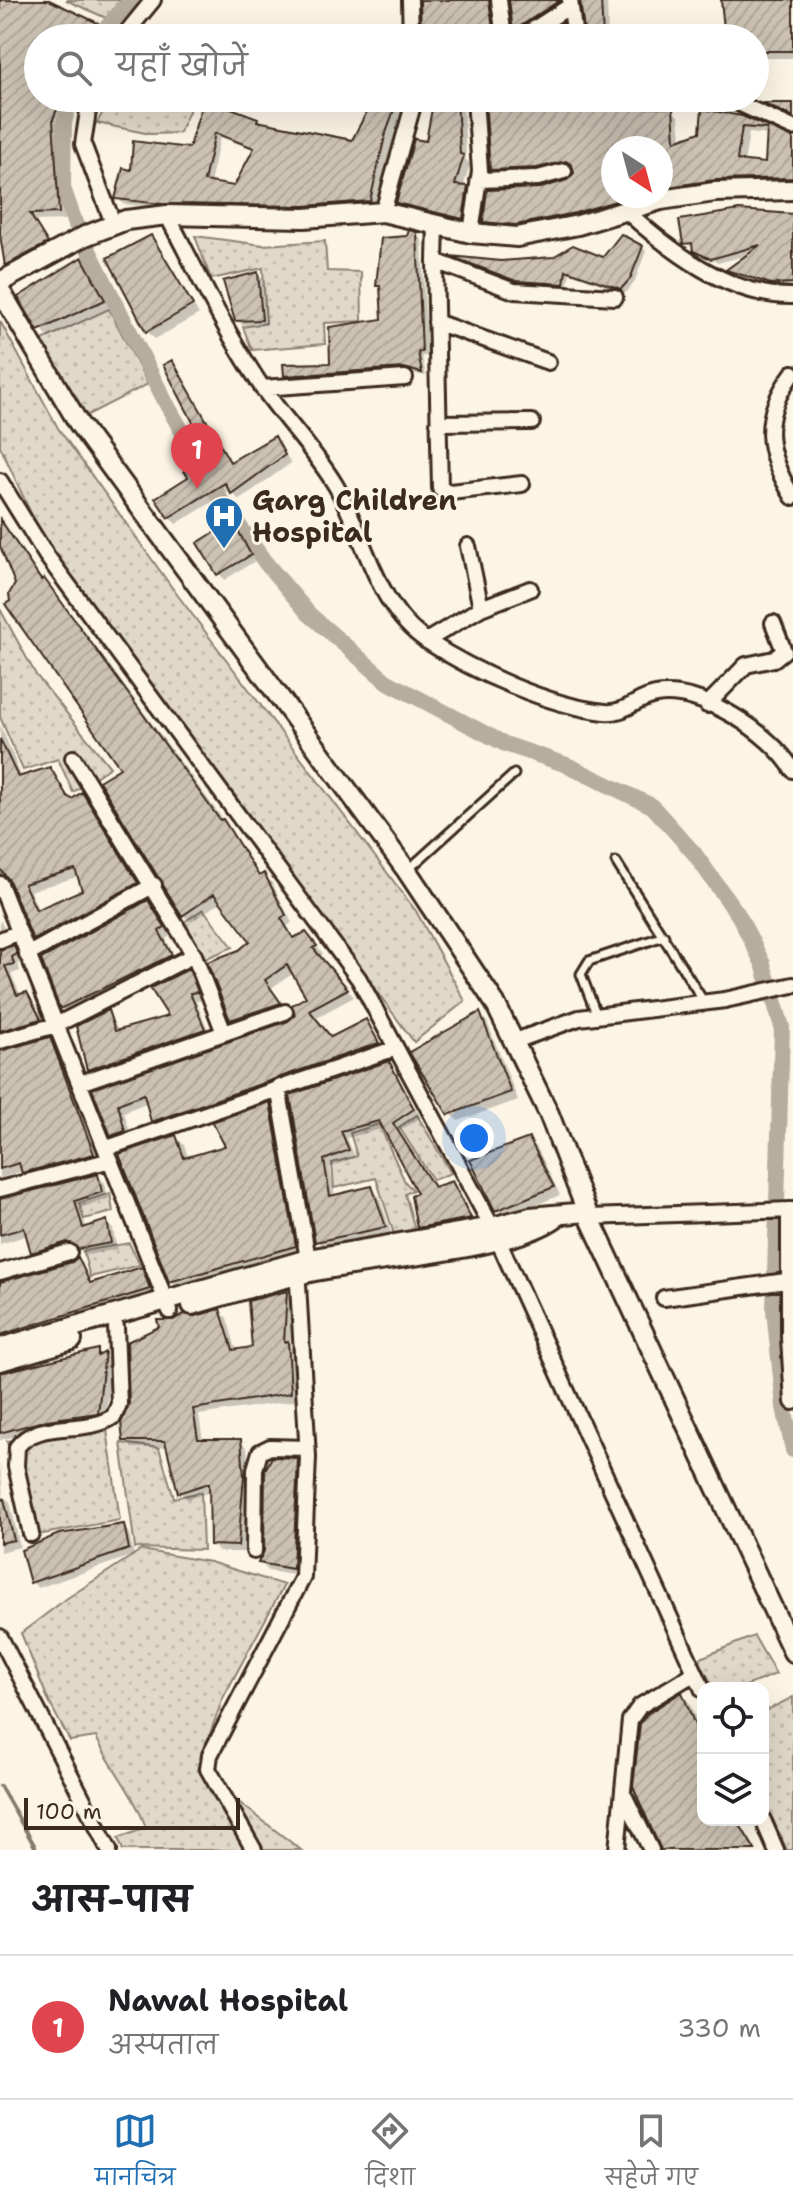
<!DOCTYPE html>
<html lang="hi">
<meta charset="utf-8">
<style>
:root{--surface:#fff;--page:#f2f2f2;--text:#202124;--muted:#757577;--line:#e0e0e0;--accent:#1f6fb2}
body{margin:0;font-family:"Shantell Sans","Playpen Sans Deva",sans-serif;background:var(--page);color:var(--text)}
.controls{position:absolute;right:24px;bottom:24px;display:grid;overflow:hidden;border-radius:16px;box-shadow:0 8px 32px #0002}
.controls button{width:72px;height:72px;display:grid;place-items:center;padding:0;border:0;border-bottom:2px solid var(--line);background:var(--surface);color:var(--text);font:40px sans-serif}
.compass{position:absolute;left:601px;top:136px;width:72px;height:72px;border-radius:50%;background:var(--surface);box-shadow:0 8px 32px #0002;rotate:144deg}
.scale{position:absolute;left:24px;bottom:20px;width:216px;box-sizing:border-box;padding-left:8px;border:4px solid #3b2a1e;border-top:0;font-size:22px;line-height:28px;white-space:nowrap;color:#3b2a1e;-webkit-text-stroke:6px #fcf5e5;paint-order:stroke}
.you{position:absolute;left:474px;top:1138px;width:28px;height:28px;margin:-20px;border:6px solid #fff;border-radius:50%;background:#1a73e8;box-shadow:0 0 0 12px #1a73e833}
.badge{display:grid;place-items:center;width:52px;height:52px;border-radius:50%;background:var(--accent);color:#fff;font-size:26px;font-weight:700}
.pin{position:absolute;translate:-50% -66px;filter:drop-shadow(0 2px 4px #0008)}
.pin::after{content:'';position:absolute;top:42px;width:28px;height:24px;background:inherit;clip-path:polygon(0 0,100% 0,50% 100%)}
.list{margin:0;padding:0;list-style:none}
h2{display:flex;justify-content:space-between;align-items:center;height:104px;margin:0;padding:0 32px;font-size:34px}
h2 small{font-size:26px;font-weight:400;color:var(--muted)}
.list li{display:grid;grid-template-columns:52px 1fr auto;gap:24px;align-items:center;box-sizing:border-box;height:144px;padding:0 32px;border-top:2px solid var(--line)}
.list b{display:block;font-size:30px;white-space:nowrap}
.list p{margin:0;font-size:26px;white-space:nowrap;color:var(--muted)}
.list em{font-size:26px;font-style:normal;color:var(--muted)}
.icon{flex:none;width:44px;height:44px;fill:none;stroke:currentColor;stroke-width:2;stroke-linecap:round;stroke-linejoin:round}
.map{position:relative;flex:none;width:793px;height:1850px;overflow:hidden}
.search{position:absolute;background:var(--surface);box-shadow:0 8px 32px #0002;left:24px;right:24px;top:24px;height:88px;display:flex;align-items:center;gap:20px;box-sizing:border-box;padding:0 28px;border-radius:44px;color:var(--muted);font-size:30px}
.sheet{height:248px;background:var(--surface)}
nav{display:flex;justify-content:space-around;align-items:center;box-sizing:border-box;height:112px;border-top:2px solid var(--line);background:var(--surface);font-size:22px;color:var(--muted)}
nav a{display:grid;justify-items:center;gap:4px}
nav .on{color:var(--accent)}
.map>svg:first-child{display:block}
</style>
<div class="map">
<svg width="793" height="1850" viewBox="0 0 793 1850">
<defs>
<pattern id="grass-dots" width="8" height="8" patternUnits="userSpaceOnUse" patternTransform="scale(2)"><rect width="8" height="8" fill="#e0d8c8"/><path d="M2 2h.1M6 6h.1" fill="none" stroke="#c1baab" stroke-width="1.8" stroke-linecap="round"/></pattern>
<pattern id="building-hatch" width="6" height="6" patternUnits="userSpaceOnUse" patternTransform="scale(2)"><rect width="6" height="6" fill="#ccc2b3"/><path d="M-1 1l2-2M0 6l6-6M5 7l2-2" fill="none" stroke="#b0a79a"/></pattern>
</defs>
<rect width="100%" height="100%" fill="#fcf5e5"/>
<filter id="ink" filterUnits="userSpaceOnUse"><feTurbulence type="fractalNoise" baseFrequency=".0125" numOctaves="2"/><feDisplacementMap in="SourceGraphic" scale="16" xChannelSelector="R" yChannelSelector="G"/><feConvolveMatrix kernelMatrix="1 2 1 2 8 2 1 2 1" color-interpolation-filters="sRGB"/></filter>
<g filter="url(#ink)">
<!-- grass -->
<path fill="url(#grass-dots)" stroke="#8e8173" stroke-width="2" d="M66 0H121L106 18Z
M110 98H195L179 133 150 134 97 123Z
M195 236 263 245 325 241 327 271 361 272 362 321 324 323 325 344 252 350 243 327 266 323 263 268 211 279Z
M109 309 148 384 76 421 36 343Z
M0 321 58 428 173 589 416 911 465 1001 414 1042 40 533 0 446Z
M0 609 36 675 110 767 73 792 58 759 23 770 0 717Z
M203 909 233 947 195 963 174 929Z
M417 1115 451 1173 433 1180 399 1127Z
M379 1124 405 1182 413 1190 405 1194 415 1230 394 1234 376 1178 334 1188 332 1163 357 1156 350 1133Z
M110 1193 113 1212 84 1219 79 1203Z
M129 1243 140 1265 90 1277 83 1251Z
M106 1423 120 1520 26 1537 7 1441Z
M121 1443 159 1448 174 1498 201 1492 203 1550 135 1548Z
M141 1550 210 1562 284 1585 223 1698 197 1770 301 1850H123L118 1838 146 1828C135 1795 111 1768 96 1737L70 1741 49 1702 21 1633 66 1599Z
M754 1636 776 1674 741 1688H714L698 1659Z
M793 1697V1850H787L763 1799V1712Z"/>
<!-- shadow -->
<path fill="#0003" fill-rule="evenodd" d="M0 0H44L97 24 104 31 100 38H38V98H72L59 127 65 220 35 221 53 250 14 271 7 264 0 230Z
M421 0H500L499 38H423Z
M510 0H571L522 37 515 30Z
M581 0H607L608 38H587Z
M723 0H793V58H755V38H727Z
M376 98H404L376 206 310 211 169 208 123 204 118 198 133 172 191 150 206 99 261 124 353 142ZM220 137 255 150 235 189 210 184Z
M436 98H463L466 160 470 164 463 188 474 196 470 225 406 209 398 202 428 143Z
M487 98H593L590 110H672L679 117 681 141 742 118 793 139V185L525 231 492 229 485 221 541 190 568 182 575 175V167L545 175 499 176 492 169ZM749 133 769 135 767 165 744 163ZM613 148H661V196H613Z
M793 103V120L767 105Z
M739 212 793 214V290L777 289 729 270 751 254 718 263 685 243Z
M416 234 422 240 427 356H422L426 376 411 373 291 381 286 376 332 365 384 321 382 289 378 286 408 238Z
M150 237 199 314 155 339 147 331Z
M642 247 646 251 634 283 626 293 570 273 567 287 522 285 455 258 501 263 604 260Z
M81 260 111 308 48 338 21 297Z
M257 274 263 279 267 325 243 326 237 320Z
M171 363 232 463 275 438 291 463 239 500 231 491 176 524 169 517 191 478 213 456Z
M0 516 43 581 52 588 230 829 261 878 264 875 272 883 292 923 287 926 295 939 313 942 323 954 319 957 354 997 315 1018 332 1039 366 1021 385 1051 161 1129 153 1121 148 1102 124 1112 132 1139 120 1142 113 1135 95 1090 289 1023 309 998 294 973 271 988 286 1011 239 1027 232 1019 240 952 253 941 222 901 191 922 183 915 122 769 12 602 17 584 0 542Z
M232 524 255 561 224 580 200 544Z
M0 724 22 778 50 769 72 801 82 795 144 890 42 946 35 939 10 879 0 884ZM80 876 84 891 39 911 30 891Z
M148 902 171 935 166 939 178 963 70 1015 62 1008Z
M0 920 9 936 0 941Z
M13 948 23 962 18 964 20 971 11 974 21 996 26 994 34 1002 46 1026 0 1043V952Z
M188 971 196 979 204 1000 196 1001 211 1037 97 1077 89 1069 107 1012 119 1032 171 1017Z
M480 1014 487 1022 518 1100 458 1121 450 1113Z
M49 1039 57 1047 100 1161 32 1179 23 1171 0 1178V1052Z
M388 1063 421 1117 399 1131 436 1189 452 1183 459 1190 477 1226 427 1234 419 1227 420 1194 385 1128 347 1138 355 1157 330 1168 335 1197 371 1188 379 1196 392 1235 325 1248 317 1241 292 1097Z
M270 1104 278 1112 302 1253 179 1289 171 1281 176 1137 184 1145 189 1159 228 1147Z
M529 1140 537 1148 560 1195 505 1218 497 1210Z
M98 1176 105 1183 108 1199 80 1208 87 1229 106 1222 113 1229 117 1249 87 1255 76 1248 40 1259 33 1252 28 1235 0 1244V1201Z
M77 1259 93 1285 141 1269 156 1296 0 1343V1283Z
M286 1293 293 1300 290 1347 294 1350 298 1400 199 1415 203 1441H240L247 1448 251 1485 244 1552H219L212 1544 211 1492 187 1499 180 1492 169 1447 132 1448 125 1440 196 1319 219 1311 227 1318 237 1352 254 1349Z
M97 1351 112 1361 105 1419 55 1426 0 1440V1376Z
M297 1460 305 1468 300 1576 268 1571 261 1563Z
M0 1463 3 1496 10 1502 20 1547 0 1552Z
M123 1526 129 1532 134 1555 38 1588 32 1582 23 1551Z
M682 1695 689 1702 703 1736V1820H738L757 1850H662Z"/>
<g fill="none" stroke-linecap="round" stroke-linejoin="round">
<!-- stream -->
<path stroke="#85796b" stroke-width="4" d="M0 1786 37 1850"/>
<!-- canal -->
<path stroke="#b7ad9e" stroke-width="16" d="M97 38 131 0
M70 98 64 124 63 188 76 225 166 403 219 497 265 562 309 614 386 681 505 744 567 765 652 806 694 853 739 916 763 964 782 1027 774 1310 784 1407 793 1450"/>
</g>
<!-- building -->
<path fill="url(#building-hatch)" stroke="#3b2a1e" stroke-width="2" fill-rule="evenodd" d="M0 0H49L98 23 89 38H38V98H62L53 119 59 213 30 214 48 243 5 266 0 235Z
M420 0H489L494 36 421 38Z
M509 0H560L513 31Z
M580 0H601L603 38H585Z
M721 0H793V51H755V38H725Z
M563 22 565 38H539Z
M204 98 258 118 257 121 352 140 374 98H398L385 136 370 201 304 206 162 204 115 199 123 168 131 170 133 141 189 148ZM215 133 254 148 234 186 204 181Z
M434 98H457L460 154 464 155 455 185 468 186 463 219 396 203 414 139 426 141Z
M571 98 572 106 673 108 675 141 700 132 702 109 742 116 793 138V178L715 180 661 188V148H613V196H633L575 213 516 225 483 222 487 190 541 188 567 180 574 173 572 165 566 161 537 168 490 170 485 99ZM742 127 767 129 765 163 737 160Z
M762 103H793V117Z
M739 210 793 214V283L771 284 726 270 760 245 711 259 693 251 692 243 683 244 679 220Z
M409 230 417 232 422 352H418L422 373 404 368 284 376 283 364 330 363 329 327 382 319 380 286H376L381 238 407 236Z
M621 234 643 246 630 279 621 289 566 270 564 284 516 281 450 256 501 261 553 257 573 245 603 257Z
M151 235 193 305 146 332 107 258Z
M82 257 105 300 38 331 18 297Z
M258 272 262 320 235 321 223 281Z
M172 360 230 462 275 436 285 455 231 494 225 483 168 518 155 498 188 477 184 471 210 455 163 365Z
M0 519 41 580 44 578 220 820 223 819 259 876 264 873 286 915 281 918 293 938 306 932 317 946 313 948 348 989 309 1010 331 1037 366 1019 379 1043 151 1122 144 1094 118 1104 125 1131 111 1136 92 1089 288 1021 295 1015 292 1005 306 997 287 965 265 980 281 1003 230 1020 207 962 239 950 250 941 214 894 182 916 99 781 120 768 5 604 10 601 9 594 15 584 0 546Z
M233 521 251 555 217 575 197 543Z
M0 739 18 777 50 767 67 796 72 799 82 792 138 883 33 940 9 880 0 869ZM75 869 82 890 36 910 24 884Z
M148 900 165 927 159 931 172 955 60 1009 41 959Z
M14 945 17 954 12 957 14 964 5 966 17 995 27 992 41 1019 0 1031V950Z
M189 969 198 992 190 993 205 1029 87 1070 76 1026 108 1010 115 1031 168 1016 150 988Z
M480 1012 511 1092 448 1115 409 1052Z
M50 1037 94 1154 22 1173 19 1163 0 1169V1051Z
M389 1061 414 1109 393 1123 434 1187 452 1181 471 1218 417 1228 411 1196 417 1193 379 1121 341 1131 349 1150 324 1160 330 1196 372 1186 386 1227 315 1242 290 1095Z
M270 1102 296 1246 169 1282 119 1154 176 1135 184 1158 225 1146 212 1122Z
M529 1138 554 1187 495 1211 470 1160Z
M98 1174 102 1192 75 1201 83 1228 107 1220 111 1243 78 1249 67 1242 31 1253 24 1228 0 1235V1199Z
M78 1257 90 1283 142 1267 150 1289 0 1335V1282L72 1262Z
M287 1291 284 1342 288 1341 291 1393 193 1409 198 1439H241L244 1476 238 1546 210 1545 209 1483 178 1493 165 1441H123L121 1423 129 1404 127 1342 159 1327 157 1320H173L184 1314 196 1316 220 1309 233 1350 252 1347 248 1301Z
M98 1349V1356L105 1352 98 1413 47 1420 0 1433V1373Z
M272 1457 298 1458 293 1569 258 1563 264 1551 265 1470Z
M0 1499H4L14 1540 0 1543Z
M124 1524 129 1549 30 1583 21 1550 59 1534Z
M682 1692 703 1746V1820H737L755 1850H661L633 1787 640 1724 647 1714Z"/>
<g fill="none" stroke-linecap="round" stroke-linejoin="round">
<!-- service casing -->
<g stroke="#3b2a1e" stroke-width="13">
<path id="service" d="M616 862 704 1002
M409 869 514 774
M597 1016 581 974 589 961 664 936"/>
</g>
<!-- minor casing -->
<g stroke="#3b2a1e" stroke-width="20">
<path id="minor" d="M410 0 411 38
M499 0 504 38
M570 0 575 38
M122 38 153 0
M520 38 570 6
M90 98 83 144 113 223
M592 98H685
M727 98 793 128
M478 180 538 178 564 171
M624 209C669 250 729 297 793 296
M383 212 415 98
M167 215C197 272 225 331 260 384 284 420 314 449 336 486 365 535 376 608 427 641 474 672 549 706 605 712 625 714 637 698 656 695 701 687 770 732 793 770
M436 224 435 261 514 291 615 297
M471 233 480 171 475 98
M435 261 440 488 450 492 522 484
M436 322 548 362
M793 373C760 417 765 452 793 497
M262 388 405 378
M438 423 532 422
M0 481 46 555 359 979 492 1227 703 1690
M468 546 481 608
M426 641 481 608 530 589
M707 705 746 665 774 659 784 651 773 623
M73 758 194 955 224 1033
M0 884 170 1311
M0 940 17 933
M27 955 154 885
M0 1041 56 1025 194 955
M515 1041 579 1018 725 1000 793 985
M80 1083 285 1012
M278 1087 308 1259
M107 1148 396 1048
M0 1189 111 1160
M789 1210V1338L793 1402
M589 1217 793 1210
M0 1272 69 1252
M664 1298 793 1280
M31 1534 16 1466 17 1447C38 1418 86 1436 114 1416L119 1404 116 1327
M254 1551 255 1469 260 1452 270 1447 307 1448
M0 1637 109 1850
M625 1797 651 1850
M763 1820 776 1850
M254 1850 208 1769 210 1755 303 1577 308 1457 297 1267
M617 1850 630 1720 640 1706 695 1673"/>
</g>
<!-- tertiary casing -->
<g stroke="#3b2a1e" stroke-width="24">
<path id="tertiary" d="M0 282 85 236 126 220 167 215 304 218 383 212 471 233 517 237 578 225 661 200 715 192 793 190
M0 290 79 424 407 871 495 1003 549 1114 587 1212 793 1652
M192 1305C231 1293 271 1281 310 1272 370 1259 511 1250 555 1218
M0 1348 308 1259 492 1227 530 1217 587 1212
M0 1361 72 1340"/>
</g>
<!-- service -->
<use href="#service" stroke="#fcf5e5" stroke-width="7"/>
<!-- minor -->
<use href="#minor" stroke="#fcf5e5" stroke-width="14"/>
<!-- tertiary -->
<use href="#tertiary" stroke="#fcf5e5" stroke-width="18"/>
</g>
</g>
<!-- icons -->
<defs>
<g id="hospital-pin" transform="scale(2)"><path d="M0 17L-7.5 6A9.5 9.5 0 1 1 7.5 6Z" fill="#1f6fb2" stroke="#fcf5e5"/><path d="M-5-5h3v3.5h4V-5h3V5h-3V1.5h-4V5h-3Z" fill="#fff"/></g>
</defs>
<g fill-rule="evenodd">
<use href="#hospital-pin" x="224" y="516"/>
</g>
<g text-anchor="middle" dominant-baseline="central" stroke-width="6" stroke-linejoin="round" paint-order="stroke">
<!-- poi labels -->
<g font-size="28" font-weight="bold" fill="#3b2a1e" stroke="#fcf5e5" text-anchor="start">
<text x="252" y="500">Garg Children<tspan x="252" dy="32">Hospital</tspan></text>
</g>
</g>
</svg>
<div class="controls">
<button><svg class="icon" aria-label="locate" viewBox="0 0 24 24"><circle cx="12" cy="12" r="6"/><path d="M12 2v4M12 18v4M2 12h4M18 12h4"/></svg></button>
<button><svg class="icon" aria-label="layers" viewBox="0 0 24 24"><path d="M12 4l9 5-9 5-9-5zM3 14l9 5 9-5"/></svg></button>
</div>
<svg class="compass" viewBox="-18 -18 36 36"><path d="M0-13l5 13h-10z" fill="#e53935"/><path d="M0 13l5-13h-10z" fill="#757577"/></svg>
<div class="scale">100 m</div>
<div class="you"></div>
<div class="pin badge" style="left:197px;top:489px;background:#e0444e">1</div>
<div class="search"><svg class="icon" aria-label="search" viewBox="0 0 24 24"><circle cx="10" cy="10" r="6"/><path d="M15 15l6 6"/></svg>यहाँ खोजें</div>
</div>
<section class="sheet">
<h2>आस-पास<small></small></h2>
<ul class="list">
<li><span class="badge" style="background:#e0444e">1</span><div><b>Nawal Hospital</b><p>अस्पताल</p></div><em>330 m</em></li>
</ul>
</section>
<nav>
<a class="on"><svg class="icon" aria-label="map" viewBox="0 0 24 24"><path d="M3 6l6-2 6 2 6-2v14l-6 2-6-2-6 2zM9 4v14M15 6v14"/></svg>मानचित्र</a>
<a><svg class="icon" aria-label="directions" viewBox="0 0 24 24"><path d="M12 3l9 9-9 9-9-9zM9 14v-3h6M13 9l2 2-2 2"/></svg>दिशा</a>
<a><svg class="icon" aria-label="saved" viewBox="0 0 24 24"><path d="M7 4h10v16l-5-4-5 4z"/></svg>सहेजे गए</a>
</nav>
